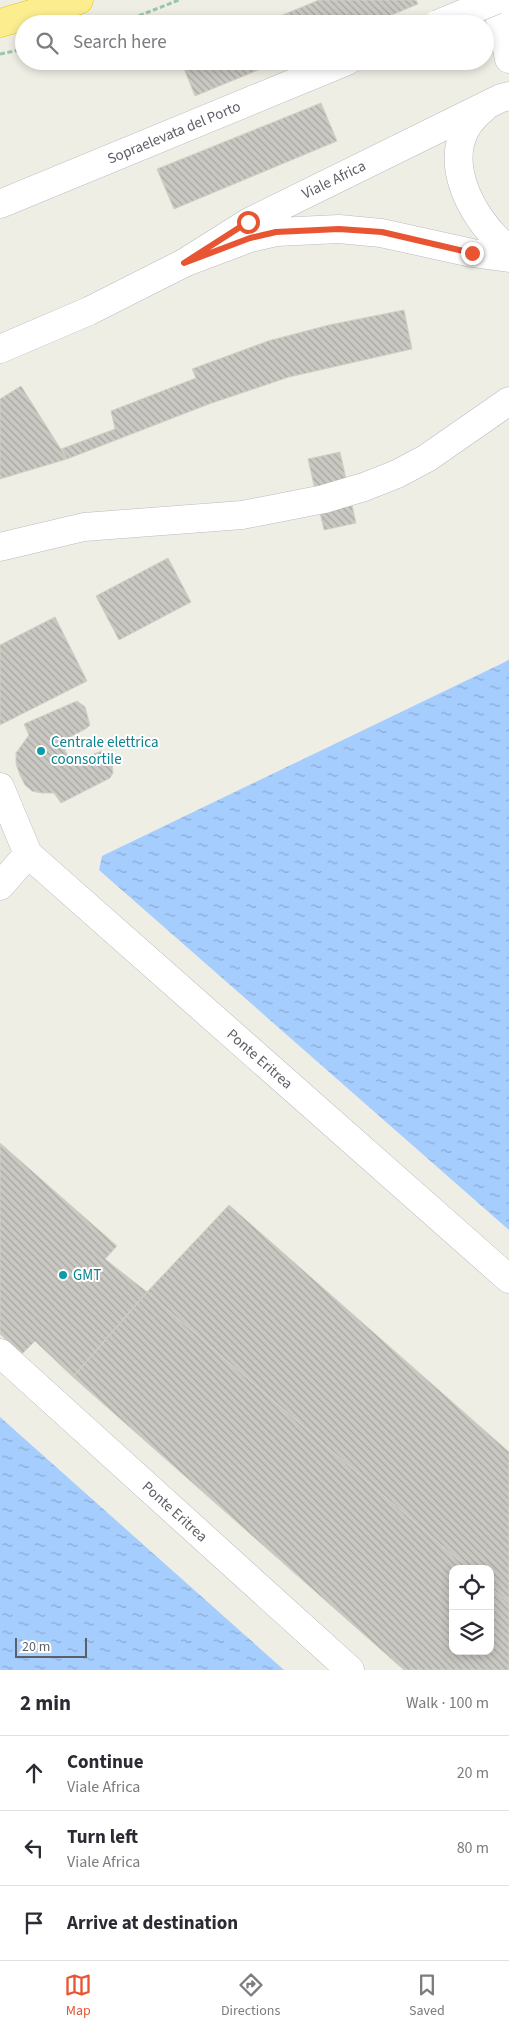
<!DOCTYPE html>
<meta charset="utf-8">
<style>
:root{--surface:#fff;--page:#f7f7f7;--text:#2b2b33;--muted:#7c7c81;--line:#e1e1e2;--accent:#e75532}
body{margin:0;font-family:"Source Sans 3",sans-serif;background:var(--page);color:var(--text)}
.controls{position:absolute;right:15px;bottom:15px;display:grid;overflow:hidden;border-radius:10px;box-shadow:0 2px 8px #0003}
.controls button{width:45px;height:45px;display:grid;place-items:center;padding:0;border:0;border-bottom:1px solid var(--line);background:var(--surface);color:var(--text);font:25px sans-serif}
.scale{position:absolute;left:15px;bottom:12px;width:72px;box-sizing:border-box;padding-left:5px;border:2px solid #5c5f65;border-top:0;font-size:14px;line-height:18px;white-space:nowrap;color:#5c5f65;-webkit-text-stroke:4px #fff;paint-order:stroke}
.stop{position:absolute;width:15px;height:15px;margin:-11px;border:4px solid #e75532;border-radius:50%;background:#fff}
.stop.end{background:#e75532;border-color:#fff;box-shadow:0 1px 5px #0008}
.list{margin:0;padding:0;list-style:none}
h2{display:flex;justify-content:space-between;align-items:center;height:65px;margin:0;padding:0 20px;font-size:21px}
h2 small{font-size:16px;font-weight:400;color:var(--muted)}
.list li{display:grid;grid-template-columns:32px 1fr auto;gap:15px;align-items:center;box-sizing:border-box;height:75px;padding:0 20px;border-top:1px solid var(--line)}
.list b{display:block;font-size:19px;white-space:nowrap}
.list p{margin:0;font-size:16px;white-space:nowrap;color:var(--muted)}
.list em{font-size:16px;font-style:normal;color:var(--muted)}
.icon{flex:none;width:28px;height:28px;fill:none;stroke:currentColor;stroke-width:2;stroke-linecap:round;stroke-linejoin:round}
.map{position:relative;flex:none;width:509px;height:1670px;overflow:hidden}
.search{position:absolute;background:var(--surface);box-shadow:0 2px 8px #0003;left:15px;right:15px;top:15px;height:55px;display:flex;align-items:center;gap:12px;box-sizing:border-box;padding:0 18px;border-radius:28px;color:var(--muted);font-size:19px}
.sheet{height:290px;background:var(--surface)}
nav{display:flex;justify-content:space-around;align-items:center;box-sizing:border-box;height:70px;border-top:1px solid var(--line);background:var(--surface);font-size:14px;color:var(--muted)}
nav a{display:grid;justify-items:center;gap:2px}
nav .on{color:var(--accent)}
.map>svg:first-child{display:block}
</style>
<div class="map">
<svg width="509" height="1670" viewBox="0 0 509 1670">
<defs>
<pattern id="water-ripples" width="26" height="14" patternUnits="userSpaceOnUse" patternTransform="scale(1.25)"><rect width="26" height="14" fill="#a5cdfe"/><path d="M2 4q2-2 4 0t4 0M15 11q2-2 4 0t4 0" fill="none" stroke="#8aaad1"/></pattern>
<pattern id="building-back-hatch" width="6" height="6" patternUnits="userSpaceOnUse" patternTransform="scale(1.25)"><rect width="6" height="6" fill="#cac8c2"/><path d="M-1 5l2 2M0 0l6 6M5-1l2 2" fill="none" stroke="#a7a6a1"/></pattern>
</defs>
<rect width="100%" height="100%" fill="#efeee5"/>
<!-- water -->
<path fill="url(#water-ripples)" d="M509 660V1230L99 870 102 856Z
M0 1417 284 1670H0Z"/>
<!-- building -->
<path fill="url(#building-back-hatch)" stroke="#d3d0c3" d="M319 0H416L418 4 370 24H261Z
M181 61H280L195 96Z
M321 103 337 141 174 209 157 169Z
M404 310 412 349 289 377 209 404 67 459 61 449 115 429 111 411 196 378 192 369 268 341 329 325Z
M21 386 67 459 0 479V399Z
M340 452 356 523 324 530 308 459Z
M168 558 191 602 119 640 96 596Z
M55 617 87 681 0 725V645Z
M77 701 85 707 90 725 87 728 61 742 71 762 102 751 112 764 113 773 110 778 61 803 54 793H41L32 791 25 785 20 775 16 764V753L29 735 24 724Z
M0 1143 117 1246 105 1259 147 1292 73 1377 35 1341 22 1354 0 1334Z
M229 1205 509 1452V1603L490 1587V1569H469L147 1292Z
M147 1292 469 1569H453V1651H490V1587L509 1603V1670H404L73 1377Z"/>
<g fill="none" stroke-linecap="round" stroke-linejoin="round">
<!-- minor casing -->
<g stroke="#b9bbc0" stroke-width="29">
<g id="minor">
<path d="M494 0 503 29 509 59"/>
<path d="M509 96 501 98 249 222 184 263 250 238 276 232 339 229 381 233 472 253 509 258"/>
<path d="M483 109C433 148 469 218 509 250"/>
<path id="s1" d="M0 204 347 61"/>
<path d="M0 349 89 311 184 263"/>
<path d="M0 547 84 527 242 515 324 499 364 487 397 474 427 458 509 401"/>
<path id="s2" d="M0 787 28 854 509 1279"/>
<path d="M0 886 28 854"/>
<path id="s3" d="M0 1353 350 1670"/>
</g>
</g>
<!-- highway casing -->
<g stroke="#f0c203" stroke-width="29">
<path id="highway" d="M0 23 79 0"/>
</g>
<!-- path -->
<path stroke="#99c5ab" stroke-width="3" stroke-dasharray="5 2.5" stroke-linecap="butt" d="M118 24 179 0
M0 54 24 49"/>
<!-- minor -->
<use href="#minor" stroke="#fff" stroke-width="28"/>
<!-- highway -->
<use href="#highway" stroke="#fced8f" stroke-width="28"/>
<!-- minor-bridge casing -->
<g stroke="#b9bbc0" stroke-width="29" stroke-linecap="butt">
<path id="minor-bridge" d="M438 24 496 0"/>
</g>
<!-- minor-bridge -->
<use href="#minor-bridge" stroke="#fff" stroke-width="28"/>
</g>
<g fill="none" stroke-linecap="round" stroke-linejoin="round">
<!-- route -->
<path stroke="#e75532" stroke-width="6" d="M248 222 184 263 250 238 276 232 339 229 382 232 472 253"/>
</g>
<!-- markers -->
<g fill="#0f9aa8" stroke="#fff" stroke-width="2">
<circle cx="41" cy="751" r="5"/>
<circle cx="63" cy="1275" r="5"/>
</g>
<g text-anchor="middle" dominant-baseline="central" stroke-width="4" stroke-linejoin="round" paint-order="stroke">
<!-- street labels -->
<g font-size="15" fill="#5c5f65" stroke="#fff">
<text stroke="none"><textPath href="#s1" startOffset="188">Sopraelevata del Porto</textPath></text>
<text transform="translate(334 180) rotate(-26)">Viale Africa</text>
<text stroke="none"><textPath href="#s2" startOffset="382">Ponte Eritrea</textPath></text>
<text stroke="none"><textPath href="#s3" startOffset="236">Ponte Eritrea</textPath></text>
</g>
<!-- culture labels -->
<g font-size="15" fill="#0d838f" stroke="#fff" text-anchor="start">
<text x="51" y="742">Centrale elettrica<tspan x="51" dy="17">coonsortile</tspan></text>
<text x="73" y="1275">GMT</text>
</g>
</g>
</svg>
<div class="controls">
<button><svg class="icon" aria-label="locate" viewBox="0 0 24 24"><circle cx="12" cy="12" r="6"/><path d="M12 2v4M12 18v4M2 12h4M18 12h4"/></svg></button>
<button><svg class="icon" aria-label="layers" viewBox="0 0 24 24"><path d="M12 4l9 5-9 5-9-5zM3 14l9 5 9-5"/></svg></button>
</div>
<div class="scale">20 m</div>
<div class="stop" style="left:248px;top:222px"></div>
<div class="stop end" style="left:472px;top:253px"></div>
<div class="search"><svg class="icon" aria-label="search" viewBox="0 0 24 24"><circle cx="10" cy="10" r="6"/><path d="M15 15l6 6"/></svg>Search here</div>
</div>
<section class="sheet">
<h2>2 min<small>Walk · 100 m</small></h2>
<ul class="list">
<li><svg class="icon" aria-label="ahead" viewBox="0 0 24 24"><path d="M12 20V5M6 11l6-6 6 6"/></svg><div><b>Continue</b><p>Viale Africa</p></div><em>20 m</em></li>
<li><svg class="icon" aria-label="left" viewBox="0 0 24 24"><path d="M17 20v-9H6M10 6l-5 5 5 5"/></svg><div><b>Turn left</b><p>Viale Africa</p></div><em>80 m</em></li>
<li><svg class="icon" aria-label="arrive" viewBox="0 0 24 24"><path d="M6 21V4h12l-3 4 3 4H6"/></svg><div><b>Arrive at destination</b></div></li>
</ul>
</section>
<nav>
<a class="on"><svg class="icon" aria-label="map" viewBox="0 0 24 24"><path d="M3 6l6-2 6 2 6-2v14l-6 2-6-2-6 2zM9 4v14M15 6v14"/></svg>Map</a>
<a><svg class="icon" aria-label="directions" viewBox="0 0 24 24"><path d="M12 3l9 9-9 9-9-9zM9 14v-3h6M13 9l2 2-2 2"/></svg>Directions</a>
<a><svg class="icon" aria-label="saved" viewBox="0 0 24 24"><path d="M7 4h10v16l-5-4-5 4z"/></svg>Saved</a>
</nav>
